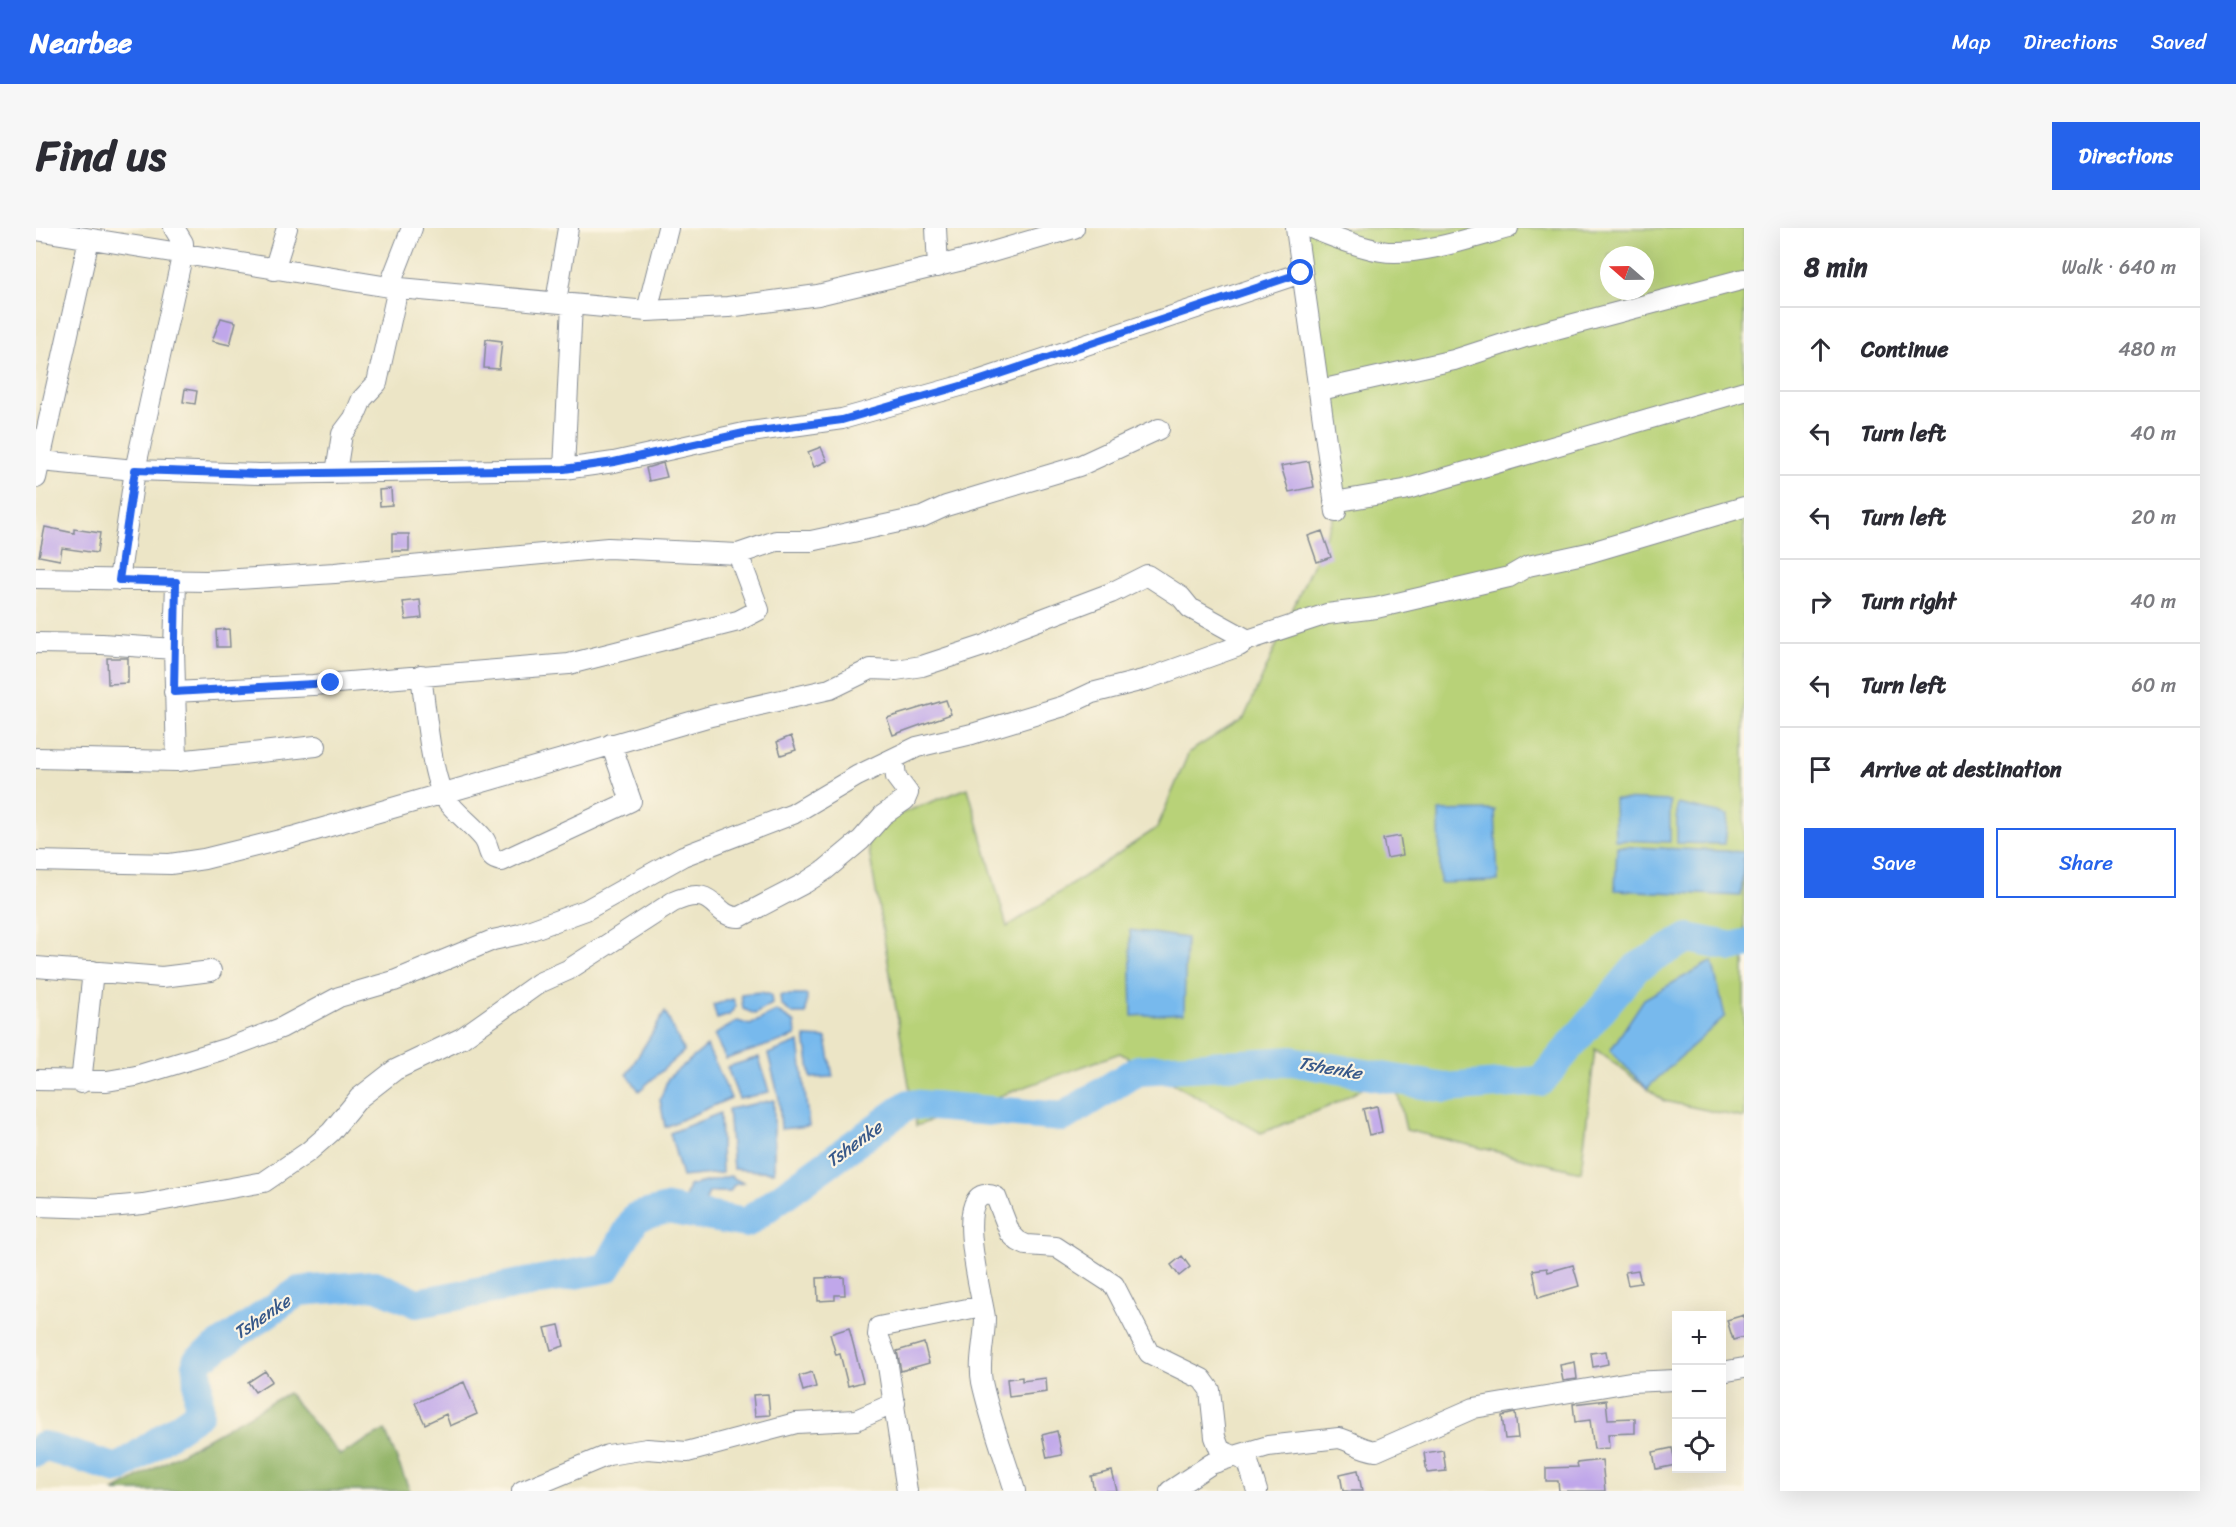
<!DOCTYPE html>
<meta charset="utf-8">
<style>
:root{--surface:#fff;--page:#f7f7f7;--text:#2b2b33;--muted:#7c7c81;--line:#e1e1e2;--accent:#2563eb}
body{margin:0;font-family:Sriracha,sans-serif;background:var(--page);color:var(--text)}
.controls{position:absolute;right:18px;bottom:18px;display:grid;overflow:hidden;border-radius:0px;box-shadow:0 6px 24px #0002}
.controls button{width:54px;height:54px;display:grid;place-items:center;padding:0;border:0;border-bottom:2px solid var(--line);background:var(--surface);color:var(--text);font:30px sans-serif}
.compass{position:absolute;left:1564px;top:18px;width:54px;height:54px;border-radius:50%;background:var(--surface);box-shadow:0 6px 24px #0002;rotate:290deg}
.stop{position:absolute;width:18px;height:18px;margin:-14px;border:4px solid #2563eb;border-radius:50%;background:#fff}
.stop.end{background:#2563eb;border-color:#fff;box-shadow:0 2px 6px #0008}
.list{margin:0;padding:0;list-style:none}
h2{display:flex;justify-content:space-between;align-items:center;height:78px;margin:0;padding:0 24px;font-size:26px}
h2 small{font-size:20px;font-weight:400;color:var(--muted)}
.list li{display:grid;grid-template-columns:39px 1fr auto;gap:18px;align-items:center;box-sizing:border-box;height:84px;padding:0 24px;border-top:2px solid var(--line)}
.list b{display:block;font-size:22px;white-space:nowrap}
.list em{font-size:20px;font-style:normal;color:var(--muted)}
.actions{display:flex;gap:12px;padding:18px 24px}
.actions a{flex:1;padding:14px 0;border:2px solid var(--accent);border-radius:0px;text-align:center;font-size:21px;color:var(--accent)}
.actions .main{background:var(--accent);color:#fff}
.icon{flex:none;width:33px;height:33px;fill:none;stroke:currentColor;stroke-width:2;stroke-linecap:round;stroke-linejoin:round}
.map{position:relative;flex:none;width:1708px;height:1263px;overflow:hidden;border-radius:0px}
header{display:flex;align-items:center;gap:36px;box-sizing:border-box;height:84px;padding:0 30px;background:var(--accent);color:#fff}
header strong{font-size:28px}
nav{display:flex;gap:33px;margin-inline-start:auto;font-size:21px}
.intro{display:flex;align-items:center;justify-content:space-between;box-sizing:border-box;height:144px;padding:0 36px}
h1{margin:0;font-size:42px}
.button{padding:15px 27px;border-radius:0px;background:var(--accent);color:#fff;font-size:21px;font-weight:700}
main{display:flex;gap:36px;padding:0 36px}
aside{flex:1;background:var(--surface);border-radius:0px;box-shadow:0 6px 24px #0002}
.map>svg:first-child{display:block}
</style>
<header>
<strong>Nearbee</strong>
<nav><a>Map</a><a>Directions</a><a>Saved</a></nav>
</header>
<div class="intro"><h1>Find us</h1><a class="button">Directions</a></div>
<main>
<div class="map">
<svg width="1708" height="1263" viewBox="0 0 1708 1263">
<rect width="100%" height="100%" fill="#fcf5e5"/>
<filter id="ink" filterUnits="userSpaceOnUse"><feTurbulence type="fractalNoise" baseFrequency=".0167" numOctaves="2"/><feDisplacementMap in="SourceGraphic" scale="12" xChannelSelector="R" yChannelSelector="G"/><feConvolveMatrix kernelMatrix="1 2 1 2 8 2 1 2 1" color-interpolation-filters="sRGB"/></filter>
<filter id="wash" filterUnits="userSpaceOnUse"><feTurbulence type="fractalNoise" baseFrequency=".008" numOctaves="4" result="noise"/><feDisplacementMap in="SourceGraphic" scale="24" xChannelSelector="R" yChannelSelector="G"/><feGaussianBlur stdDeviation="1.35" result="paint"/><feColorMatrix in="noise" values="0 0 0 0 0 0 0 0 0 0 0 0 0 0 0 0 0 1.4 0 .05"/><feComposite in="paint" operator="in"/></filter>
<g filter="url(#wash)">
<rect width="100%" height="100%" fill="#ece5c6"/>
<!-- green -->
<path fill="#b8d278" stroke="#6a806b" stroke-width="1.5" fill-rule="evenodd" d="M1260 0H1708V890L1628 873 1559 821 1545 944 1370 902 1357 844 1294 878 1225 905 1084 825 880 898 829 599 932 560 971 699 1121 600 1153 524 1208 490 1300 284ZM1573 27H1609V63H1573Z"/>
<!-- forest -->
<path fill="#92b468" stroke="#567263" stroke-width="1.5" d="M252 1165 304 1227 349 1202 374 1263H78Z"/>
<!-- water -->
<path fill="#77b9ed" stroke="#4974a6" stroke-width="1.5" d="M1578 571 1634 573V614L1579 612Z
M1641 576 1692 587 1689 616 1641 615Z
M1459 582 1462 653 1404 655 1403 583Z
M1581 618 1708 624 1705 668 1579 662Z
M1094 702 1150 710 1148 785 1096 788Z
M1676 733 1689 788 1611 860 1574 823 1608 771Z
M725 764 735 767 736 776 719 786 707 781 705 766Z
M744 767H771L770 786H757L745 777Z
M697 771 700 778 693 787 681 791 677 777Z
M740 783 759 795 760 808 690 831 678 807 702 793 714 797Z
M629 784 648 823 603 863 591 846Z
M769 809 790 810 797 849 775 850Z
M763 814 773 898 745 901 743 870 732 826Z
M671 818 695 870 629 899 624 872 632 850Z
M723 829 733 864 703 871 691 839Z
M738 872V944L697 941 692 881Z
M684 885 686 945 646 949 634 905Z
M694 948 707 955 698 957 694 964H673L668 977 649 971 653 958Z"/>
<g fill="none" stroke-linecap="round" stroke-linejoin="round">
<!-- river -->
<path stroke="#77b9ed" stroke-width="30" d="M0 1224 7 1218 82 1241 163 1185 161 1133 263 1063 339 1057 381 1075 571 1040 600 989 631 981 710 995 873 876 1027 889 1102 842 1256 833 1409 860 1505 853 1601 739 1652 710 1697 719 1708 716"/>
</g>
<g id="blocks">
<!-- building -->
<path fill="#c0a7ea" d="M185 90 200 94 194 117 176 113Z
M450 111 466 113 463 141 448 140Z
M149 161 161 163 159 176 147 174Z
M785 219 791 233 778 239 772 224Z
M1273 233 1278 259 1253 264 1245 238Z
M627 235 631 249 613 253 610 240Z
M355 261 356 277 344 278 343 262Z
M9 299 38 305V301L64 305 61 325 26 320 24 332 3 328Z
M1286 303 1295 329 1281 334 1272 308Z
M356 306H373V323H356Z
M384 372 386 390 370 392 367 374Z
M193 401 194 419H181L180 402Z
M71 430H92V455L72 456Z
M910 472 915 486 857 507 851 490Z
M755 508 760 522 745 527 741 514Z
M1364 608 1367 627 1351 630 1347 611Z
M1341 878 1346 904 1333 907 1327 881Z
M1146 1028 1154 1039 1143 1048 1135 1037Z
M1537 1037 1543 1058 1502 1070 1497 1042 1511 1040 1512 1044Z
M1602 1042 1605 1055 1592 1057 1589 1044Z
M808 1049 809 1067H799V1072L782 1073 781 1050Z
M1708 1087V1109L1697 1112 1691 1092Z
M523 1097 528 1118 515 1122 509 1100Z
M813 1100 827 1154 812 1158 804 1126 800 1127 794 1106Z
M888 1115 893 1135 865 1143 861 1123Z
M1570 1123 1572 1136 1557 1139 1555 1125Z
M1539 1134 1541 1151 1527 1153 1524 1137Z
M229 1143 236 1153 219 1164 212 1154Z
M776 1144 780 1159 767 1163 763 1148Z
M986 1149V1153L1010 1150 1011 1164 973 1169 971 1151Z
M428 1154 441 1186 414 1198 410 1186 389 1196 379 1175Z
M732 1166 734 1187 719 1188 717 1167Z
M1570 1172 1572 1191 1599 1190V1205L1572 1206 1573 1220 1558 1221 1554 1192 1539 1194 1537 1176Z
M1479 1185 1482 1210 1469 1211 1466 1188Z
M1021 1203 1026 1227 1011 1230 1006 1207Z
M1636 1220 1640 1237 1620 1241 1617 1224Z
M1407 1222 1410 1243 1391 1245 1388 1225Z
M1566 1232 1569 1263H1523L1522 1253H1510V1240L1542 1239 1541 1235Z
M1322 1242 1326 1263H1307L1304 1246Z
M1076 1243 1081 1263H1058L1055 1248Z"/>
</g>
</g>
<g filter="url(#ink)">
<use href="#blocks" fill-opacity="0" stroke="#848a92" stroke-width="1.5"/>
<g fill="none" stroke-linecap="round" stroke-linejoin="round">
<!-- street casing -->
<g stroke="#848a92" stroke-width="22">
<path id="street" d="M900 0 902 39
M1260 0 1300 284
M1275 0C1297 9 1322 19 1345 23 1379 29 1439 9 1472 0
M0 2 353 59 611 83 692 79 782 67 939 29 1038 0
M238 42 251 0
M353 59 376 0
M520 74 532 0
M611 83 632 0
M1284 162 1418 132 1489 109 1708 51
M5 233 99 242 223 246 528 241 578 234 708 205 806 191 942 153 1265 45
M528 241 536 76
M300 245 306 206 318 190 326 171 341 155 362 60
M0 250 53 11
M1298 274 1368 262 1708 163
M702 326 740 313H775L886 289 910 278 1043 238 1123 201
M0 350 170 353 299 345 572 320 702 326 723 382 702 393 533 436 277 457 138 464
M83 352 99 242 147 24V15L138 0
M0 415 66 416 138 421
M385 447C389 475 395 549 409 570 420 586 436 596 448 611 455 621 450 631 466 633L595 573 575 516
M0 530 141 533 138 421 140 354
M141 533 280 518
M0 633 134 636 168 631 256 609 675 488 794 461 835 441 860 442 886 438 950 417 977 402 1075 365 1111 347 1145 369 1154 380 1212 412
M0 739 126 749 175 743
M0 852 71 853 100 848 192 820 245 800 303 769 358 753 457 712 484 706 550 682 647 628 757 586 821 548 881 519 936 506 1028 478 1056 465 1111 451 1203 418 1212 412 1291 386 1340 380 1473 349 1492 338 1552 325 1708 279
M45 855 57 743
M0 978 63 980 107 976 228 954 272 924 295 904 323 870 359 842 426 810 503 755 532 742 637 674C682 654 675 690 704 689L769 655 789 642 825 612 847 587 869 572 872 565 860 549 858 532
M1686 1144 1708 1140
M486 1263 572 1227 611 1221 651 1224 760 1195 820 1192 859 1175
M871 1263 851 1131 842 1107 843 1099 946 1078
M979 1263C968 1227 954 1191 946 1154 942 1132 949 1112 949 1090 948 1074 912 949 960 969L974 1005 982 1013 990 1017 1020 1019 1078 1057 1113 1125 1166 1151 1174 1162 1179 1209 1184 1222 1212 1234 1221 1263
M1134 1263 1175 1236 1202 1227 1232 1218 1303 1210C1316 1213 1324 1221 1340 1223L1438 1180 1594 1154 1640 1152"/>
</g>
<!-- street -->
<use href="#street" stroke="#fff" stroke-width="20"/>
</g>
</g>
<g fill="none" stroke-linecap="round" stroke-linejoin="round" filter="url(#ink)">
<!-- route -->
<path stroke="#2563eb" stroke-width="8" d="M295 455 138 464 140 354 83 352 99 242 223 246 528 241 578 234 708 205 806 192 942 153 1265 45"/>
</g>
<g text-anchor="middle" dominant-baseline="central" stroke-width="4.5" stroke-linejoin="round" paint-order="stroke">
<!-- water labels -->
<g font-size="18" font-style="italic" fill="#375889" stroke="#fcf5e5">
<text transform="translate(1294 840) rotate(10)">Tshenke</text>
<text transform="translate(818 916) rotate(-36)">Tshenke</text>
<text transform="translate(226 1089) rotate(-34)">Tshenke</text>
</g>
</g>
</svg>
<div class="controls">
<button>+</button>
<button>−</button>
<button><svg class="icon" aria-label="locate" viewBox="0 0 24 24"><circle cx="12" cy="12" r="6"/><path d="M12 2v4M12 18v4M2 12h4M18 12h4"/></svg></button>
</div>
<svg class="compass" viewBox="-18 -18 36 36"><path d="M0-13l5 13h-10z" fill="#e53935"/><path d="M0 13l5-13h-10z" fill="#7c7c81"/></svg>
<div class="stop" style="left:1265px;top:45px"></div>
<div class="stop end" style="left:295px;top:455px"></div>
</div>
<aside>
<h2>8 min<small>Walk · 640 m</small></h2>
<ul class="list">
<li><svg class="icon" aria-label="ahead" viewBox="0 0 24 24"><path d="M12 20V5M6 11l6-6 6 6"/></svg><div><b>Continue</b></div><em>480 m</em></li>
<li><svg class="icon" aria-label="left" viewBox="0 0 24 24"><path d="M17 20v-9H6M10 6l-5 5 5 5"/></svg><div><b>Turn left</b></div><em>40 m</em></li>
<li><svg class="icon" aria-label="left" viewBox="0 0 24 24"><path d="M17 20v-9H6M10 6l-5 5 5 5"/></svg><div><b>Turn left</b></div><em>20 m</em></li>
<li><svg class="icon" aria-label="right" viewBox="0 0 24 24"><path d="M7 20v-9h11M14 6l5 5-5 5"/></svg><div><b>Turn right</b></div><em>40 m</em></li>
<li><svg class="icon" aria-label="left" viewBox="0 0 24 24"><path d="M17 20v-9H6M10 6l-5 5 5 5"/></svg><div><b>Turn left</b></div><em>60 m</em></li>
<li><svg class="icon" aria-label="arrive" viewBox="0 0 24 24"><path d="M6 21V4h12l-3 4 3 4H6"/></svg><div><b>Arrive at destination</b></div></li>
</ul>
<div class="actions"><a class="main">Save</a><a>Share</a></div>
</aside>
</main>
